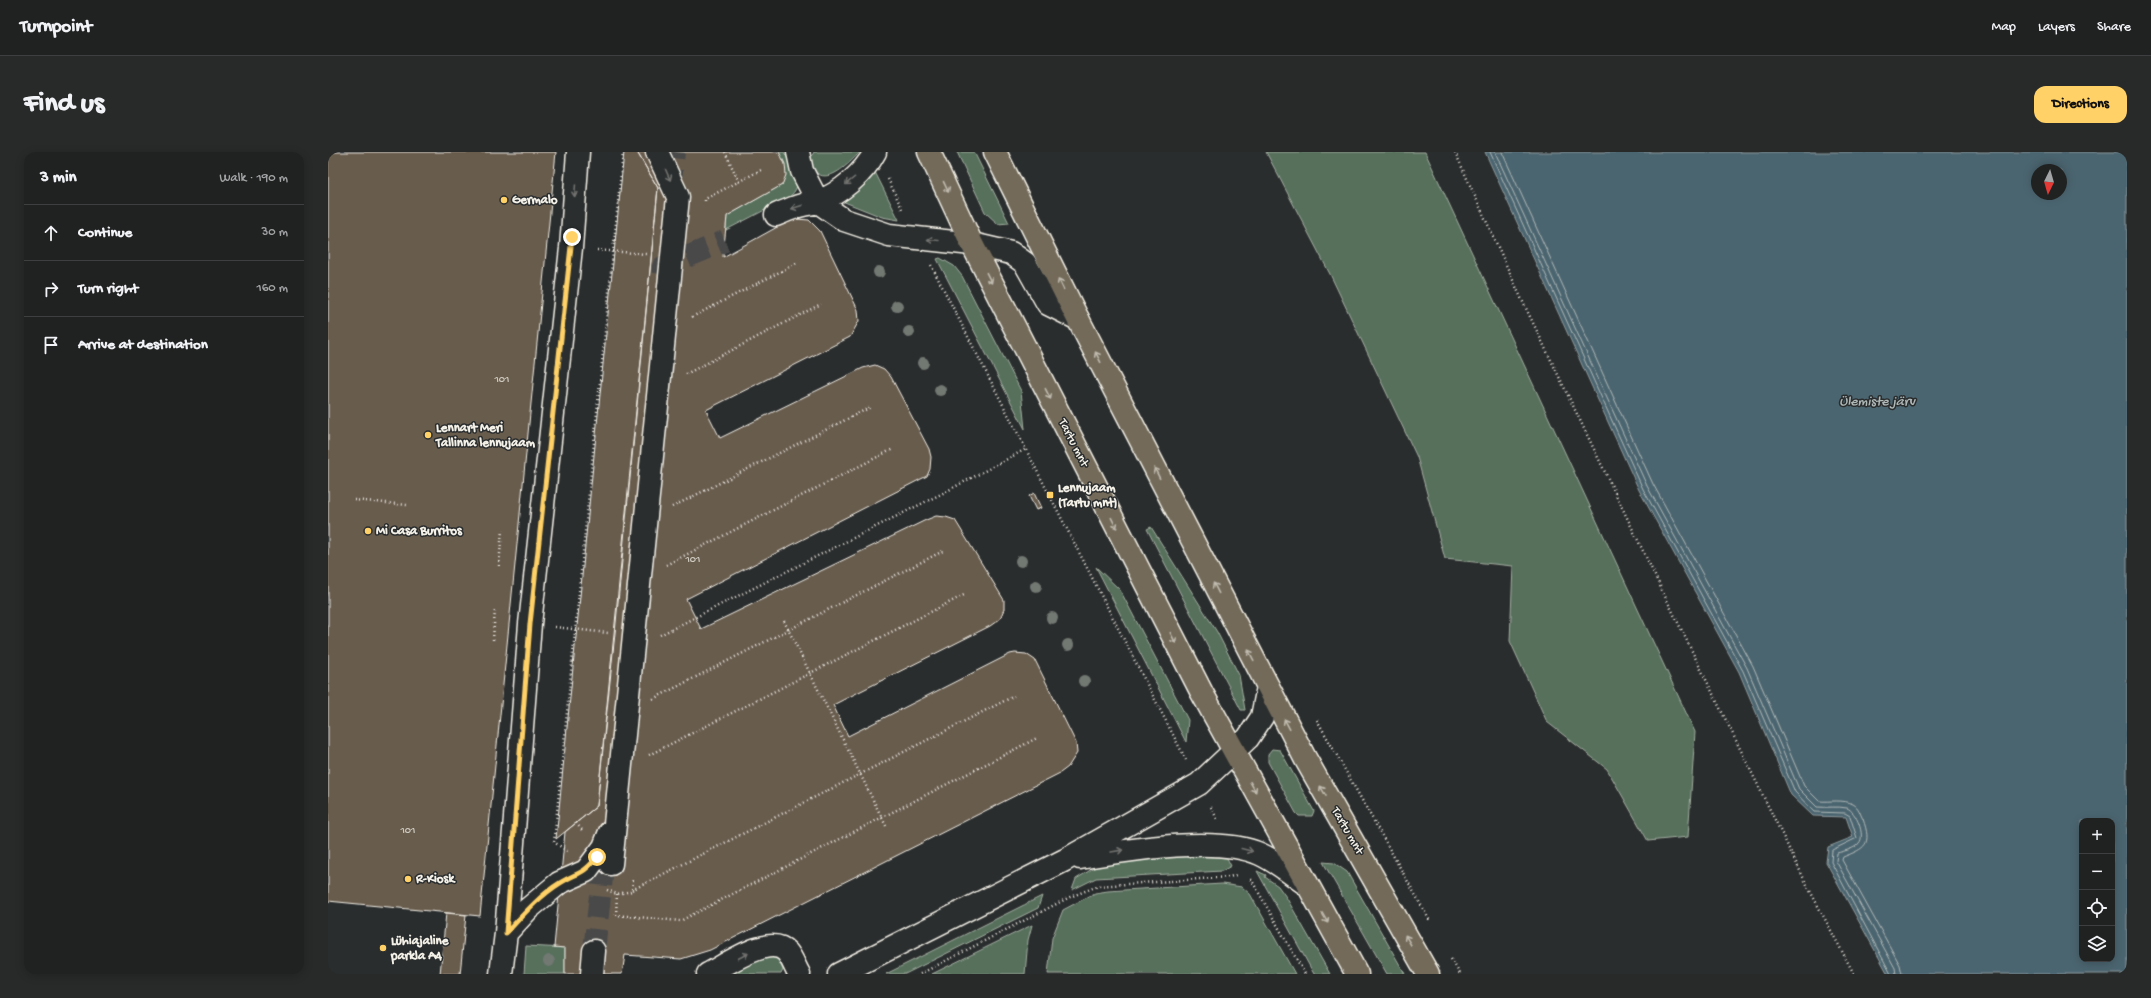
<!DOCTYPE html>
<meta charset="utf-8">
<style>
:root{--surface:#202222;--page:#282a2a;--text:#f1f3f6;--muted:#a2a4a5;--line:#3d3f40;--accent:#ffd166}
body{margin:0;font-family:"Gochi Hand",sans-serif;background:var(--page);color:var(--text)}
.controls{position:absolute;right:12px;bottom:12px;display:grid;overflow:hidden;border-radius:8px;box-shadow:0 2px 10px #0003}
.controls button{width:36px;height:36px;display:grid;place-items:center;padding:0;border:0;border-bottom:1px solid var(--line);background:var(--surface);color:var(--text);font:20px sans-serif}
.compass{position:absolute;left:1703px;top:12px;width:36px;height:36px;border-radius:50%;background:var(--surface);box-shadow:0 2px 10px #0003;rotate:185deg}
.stop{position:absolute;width:12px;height:12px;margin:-9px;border:3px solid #ffd166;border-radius:50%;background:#fff}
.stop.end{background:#ffd166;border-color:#fff;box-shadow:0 1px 4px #0008}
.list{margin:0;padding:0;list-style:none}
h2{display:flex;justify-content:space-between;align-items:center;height:52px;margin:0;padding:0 16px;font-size:17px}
h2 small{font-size:13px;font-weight:400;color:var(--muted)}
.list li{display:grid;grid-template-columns:26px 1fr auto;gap:12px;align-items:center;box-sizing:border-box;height:56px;padding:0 16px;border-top:1px solid var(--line)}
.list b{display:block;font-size:15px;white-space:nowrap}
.list em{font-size:13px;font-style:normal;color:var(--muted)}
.icon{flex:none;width:22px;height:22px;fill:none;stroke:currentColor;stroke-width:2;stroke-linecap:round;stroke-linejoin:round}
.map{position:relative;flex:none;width:1799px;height:822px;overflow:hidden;border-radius:12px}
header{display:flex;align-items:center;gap:24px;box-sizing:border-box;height:56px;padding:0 20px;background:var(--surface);border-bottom:1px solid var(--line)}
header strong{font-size:19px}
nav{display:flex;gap:22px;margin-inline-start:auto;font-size:14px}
.intro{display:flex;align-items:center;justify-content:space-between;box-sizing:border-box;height:96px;padding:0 24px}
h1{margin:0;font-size:28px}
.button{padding:10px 18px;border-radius:12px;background:var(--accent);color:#111;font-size:14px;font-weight:700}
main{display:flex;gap:24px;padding:0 24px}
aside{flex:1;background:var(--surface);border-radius:12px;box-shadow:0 2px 10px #0003}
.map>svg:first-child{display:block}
</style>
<header>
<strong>Turnpoint</strong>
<nav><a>Map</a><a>Layers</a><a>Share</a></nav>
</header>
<div class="intro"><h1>Find us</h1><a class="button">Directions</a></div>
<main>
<aside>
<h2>3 min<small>Walk · 190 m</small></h2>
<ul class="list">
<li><svg class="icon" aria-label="ahead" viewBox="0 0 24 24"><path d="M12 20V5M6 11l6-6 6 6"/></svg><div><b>Continue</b></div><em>30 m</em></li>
<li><svg class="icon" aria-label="right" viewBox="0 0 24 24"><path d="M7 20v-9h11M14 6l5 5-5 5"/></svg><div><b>Turn right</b></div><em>160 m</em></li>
<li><svg class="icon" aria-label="arrive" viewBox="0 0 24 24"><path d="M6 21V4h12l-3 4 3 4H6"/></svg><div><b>Arrive at destination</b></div></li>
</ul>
</aside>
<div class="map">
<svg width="1799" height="822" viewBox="0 0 1799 822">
<rect width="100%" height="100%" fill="#2a2d2e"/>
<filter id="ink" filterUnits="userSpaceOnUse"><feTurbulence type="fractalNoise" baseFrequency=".025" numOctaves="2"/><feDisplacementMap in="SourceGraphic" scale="8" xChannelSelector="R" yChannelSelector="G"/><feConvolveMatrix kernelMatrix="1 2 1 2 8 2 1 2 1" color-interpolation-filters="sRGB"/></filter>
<g filter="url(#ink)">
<!-- green -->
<path fill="#566f5c" stroke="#a5b0a2" d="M451 0H456C465 18 479 31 460 46L398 78 399 64 454 33C459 20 457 12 451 0Z
M486 0H532C519 14 490 42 482 7Z
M629 0H646L681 71 670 72 657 60Z
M938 0H1097L1367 580 1360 685 1320 689 1279 617 1219 570 1182 489 1185 414 1117 407 1089 305 1003 124Z
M546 18 571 68 554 65 514 49Z
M612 106 626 114 634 124 693 239 697 277 609 107Z
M823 375 889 480 911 523 917 558H913L819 377Z
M768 415 792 438 860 568 858 590Z
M944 597 952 598 986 659 984 664H971L968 661 940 610V602Z
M864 703 899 706 903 714 894 719 768 726 744 738 748 727 769 714 793 708Z
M995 710 1006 711 1019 720 1077 822H1059Z
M929 719 938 723 937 725 950 734 958 745 1002 822H986Z
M894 732 914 735 922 742 967 822H720L724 786 735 758 767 741 780 739Z
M714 744 710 756 577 822H558Z
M704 773 700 788 697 822H604Z
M198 794 237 796V822H196Z
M437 801 449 805 455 818 453 822H397Z"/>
<!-- water -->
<path fill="#4b6570" stroke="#8f9da0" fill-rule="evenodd" d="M1157 0H1799V822H1560L1498 710 1500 695 1525 685 1518 665 1485 664 1463 643 1411 520 1311 338ZM1709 18H1733V42H1709ZM1754 669H1784V807H1754Z"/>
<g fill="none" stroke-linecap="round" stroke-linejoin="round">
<!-- shore -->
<path stroke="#b0b9b8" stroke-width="1" d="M1162 0 1315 337 1415 519 1467 640 1486 660 1517 661 1522 664 1529 686 1504 698 1503 710 1563 822
M1167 0 1319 334 1419 516 1471 637 1489 655C1498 656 1510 654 1519 656 1528 659 1538 684 1531 691 1527 697 1516 699 1509 701L1508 709 1567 816 1568 822
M1174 0 1325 332 1425 514 1476 634 1491 649C1501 650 1516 647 1525 652 1531 655 1532 662 1535 667 1544 693 1538 696 1515 705L1514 708 1572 813 1574 822"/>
</g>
<!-- building -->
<path fill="#675b4e" stroke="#f4f1e8" d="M0 0H228L152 764 0 749Z
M296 0H309L330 36 287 481 269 654 228 687Z
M309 0H451L457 12 458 23 454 33 399 64 395 105 460 69 469 67 481 68 492 79 530 158 531 169 522 185 378 258 392 286 535 216 547 213 556 217 563 225 601 297 603 305 602 317 599 324 593 327 358 447 373 477 598 368 608 364 618 365 627 368 676 448V457L672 467 662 474 505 553 520 584 682 502 687 501 698 502 707 508 748 591 749 601 740 615 732 621 382 798 353 807 297 803 294 822H237V796L226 795 237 680 269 654 330 36Z
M706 341 713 356 708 358 701 344Z
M118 761 138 763 132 822H112Z"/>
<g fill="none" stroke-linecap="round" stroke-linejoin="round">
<!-- minor-tunnel -->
<path stroke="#484a4a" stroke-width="22" stroke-dasharray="22 11" stroke-linecap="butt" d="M342 39 346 0
M334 122 335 115 397 89
M266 799 278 688"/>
<!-- minor casing -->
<g stroke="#f4f1e8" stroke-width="25">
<path id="minor" d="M470 0 474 19 490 50 516 68 561 83 644 92 683 101 697 111 720 152 750 167
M448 63C455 60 462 57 468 55 475 52 483 52 489 50 512 42 536 21 547 0
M752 706C797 698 891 683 932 702 948 709 963 722 978 732
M283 712 350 45 329 0
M178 781 202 472 243 96 250 0
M173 822 178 781 200 757 231 731 258 719 276 695 282 680
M264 822 266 799
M380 822C398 813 442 781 459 800 464 806 467 815 471 822
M511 822 737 708 871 632 920 586 934 565 940 535"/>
</g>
<!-- highway casing -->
<g stroke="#f4f1e8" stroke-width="25">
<path id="highway" d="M601 0 644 92 874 541 1029 822
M667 0 750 167 977 606 1100 822"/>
</g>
<!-- path -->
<path stroke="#f4f1e8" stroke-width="2.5" stroke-dasharray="1 3" stroke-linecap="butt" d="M397 0 411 30
M1127 0 1194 148 1331 432 1480 735 1526 822
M560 27 575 59
M377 49V47L435 17
M269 98 318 102
M603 113 858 608
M364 165 469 111
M358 222 493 152
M26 348 79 353
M344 355 543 255
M338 413 565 297
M171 414 174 378
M456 469 558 674
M227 475 280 481
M332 483 617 340 698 297
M165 488 167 457
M325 547 615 399
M989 568 1102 769
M321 603 638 442
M883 655 889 667
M248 671 254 678
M239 699 226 690 295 0
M923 727 977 822
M279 738 289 742 304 739 305 726
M304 738 686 544
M289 742 288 763 352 769 709 586
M1123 807 1132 822
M592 822 742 745 770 734 901 725 908 723"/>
<!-- minor -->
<use href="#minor" stroke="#2a2d2e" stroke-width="22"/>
<!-- highway -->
<use href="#highway" stroke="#736b5a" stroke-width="22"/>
</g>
<!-- trees -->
<g fill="#727872">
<circle cx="551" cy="120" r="6"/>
<circle cx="569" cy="154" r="6"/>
<circle cx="581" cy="180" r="6"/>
<circle cx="595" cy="211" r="6"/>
<circle cx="612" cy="238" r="6"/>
<circle cx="693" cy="409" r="6"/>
<circle cx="708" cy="434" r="6"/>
<circle cx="724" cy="466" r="6"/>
<circle cx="740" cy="493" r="6"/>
<circle cx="756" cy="529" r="6"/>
<circle cx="221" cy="809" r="6"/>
</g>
<!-- one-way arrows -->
<defs><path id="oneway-shaft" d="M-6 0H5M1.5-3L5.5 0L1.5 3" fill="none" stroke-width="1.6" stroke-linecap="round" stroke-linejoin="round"/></defs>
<g stroke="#71726f">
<use href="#oneway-shaft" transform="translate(340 23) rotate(66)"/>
<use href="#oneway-shaft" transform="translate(522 29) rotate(141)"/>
<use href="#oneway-shaft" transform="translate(247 39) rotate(94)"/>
<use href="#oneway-shaft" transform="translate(469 55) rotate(162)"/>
<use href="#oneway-shaft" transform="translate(605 88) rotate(-175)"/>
<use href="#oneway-shaft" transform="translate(919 698) rotate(14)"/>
<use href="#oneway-shaft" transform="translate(789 699) rotate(-10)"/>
<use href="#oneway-shaft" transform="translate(415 804) rotate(-27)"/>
</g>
<g stroke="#c0bbaf">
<use href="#oneway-shaft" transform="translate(618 35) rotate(65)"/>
<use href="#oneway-shaft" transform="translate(661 126) rotate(63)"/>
<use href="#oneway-shaft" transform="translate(733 132) rotate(-116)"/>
<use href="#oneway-shaft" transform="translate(770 205) rotate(-117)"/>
<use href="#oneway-shaft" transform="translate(720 242) rotate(63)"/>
<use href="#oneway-shaft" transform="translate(829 321) rotate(-117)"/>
<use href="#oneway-shaft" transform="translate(786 371) rotate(63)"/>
<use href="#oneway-shaft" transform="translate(888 436) rotate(-117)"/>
<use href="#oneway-shaft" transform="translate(845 486) rotate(63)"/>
<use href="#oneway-shaft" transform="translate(923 503) rotate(-118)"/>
<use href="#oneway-shaft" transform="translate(959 572) rotate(-118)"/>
<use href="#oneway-shaft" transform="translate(925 635) rotate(61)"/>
<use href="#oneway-shaft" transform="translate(995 639) rotate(-120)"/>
<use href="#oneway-shaft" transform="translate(997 766) rotate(60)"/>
<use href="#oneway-shaft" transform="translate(1080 788) rotate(-120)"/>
</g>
</g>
<g fill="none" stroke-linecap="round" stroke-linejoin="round" filter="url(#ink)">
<!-- route -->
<path stroke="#ffd166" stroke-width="5" d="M244 85 202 472 178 781C194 764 211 744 232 731 250 720 255 723 269 705"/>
</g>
<!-- markers -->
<g fill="#ffd166" stroke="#2a2d2e" stroke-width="1.5">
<circle cx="176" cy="48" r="4"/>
<circle cx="100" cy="283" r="4"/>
<rect x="718" y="339" width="8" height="8" rx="2"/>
<circle cx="40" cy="379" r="4"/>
<circle cx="80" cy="727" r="4"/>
<circle cx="55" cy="796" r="4"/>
</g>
<g text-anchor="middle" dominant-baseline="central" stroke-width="3" stroke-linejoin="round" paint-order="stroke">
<!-- number labels -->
<g font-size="11" fill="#d1ccc2">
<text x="174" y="228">101</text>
<text x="365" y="408">101</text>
<text x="80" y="679">101</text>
</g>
<!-- poi labels -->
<g font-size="13" font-weight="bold" fill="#f4f1e8" stroke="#2a2d2e" text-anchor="start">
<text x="184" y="48">Germalo</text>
<text x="108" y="276">Lennart Meri<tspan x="108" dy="15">Tallinna lennujaam</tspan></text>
<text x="730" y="336">Lennujaam<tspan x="730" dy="15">(Tartu mnt)</tspan></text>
<text x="48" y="379">Mi Casa Burritos</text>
<text x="88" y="727">R-Kiosk</text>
<text x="63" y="789">Lühiajaline<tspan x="63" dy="15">parkla A4</tspan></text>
</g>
<!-- street labels -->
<g font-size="13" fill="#f4f1e8" stroke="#2a2d2e">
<text transform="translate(745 291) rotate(63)">Tartu mnt</text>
<text transform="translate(1019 679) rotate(60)">Tartu mnt</text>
</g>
<!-- water labels -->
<g font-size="14" font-style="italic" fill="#b0b9b8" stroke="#2a2d2e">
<text x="1549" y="250">Ülemiste järv</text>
</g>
</g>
</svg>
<div class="controls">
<button>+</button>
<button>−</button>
<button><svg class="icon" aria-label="locate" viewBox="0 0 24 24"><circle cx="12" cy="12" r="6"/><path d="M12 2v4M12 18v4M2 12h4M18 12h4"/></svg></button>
<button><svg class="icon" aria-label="layers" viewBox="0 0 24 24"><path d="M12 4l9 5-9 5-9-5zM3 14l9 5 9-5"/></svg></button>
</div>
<svg class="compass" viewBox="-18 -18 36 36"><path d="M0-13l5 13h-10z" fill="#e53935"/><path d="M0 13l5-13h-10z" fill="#a2a4a5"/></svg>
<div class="stop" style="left:269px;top:705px"></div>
<div class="stop end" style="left:244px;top:85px"></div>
</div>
</main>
